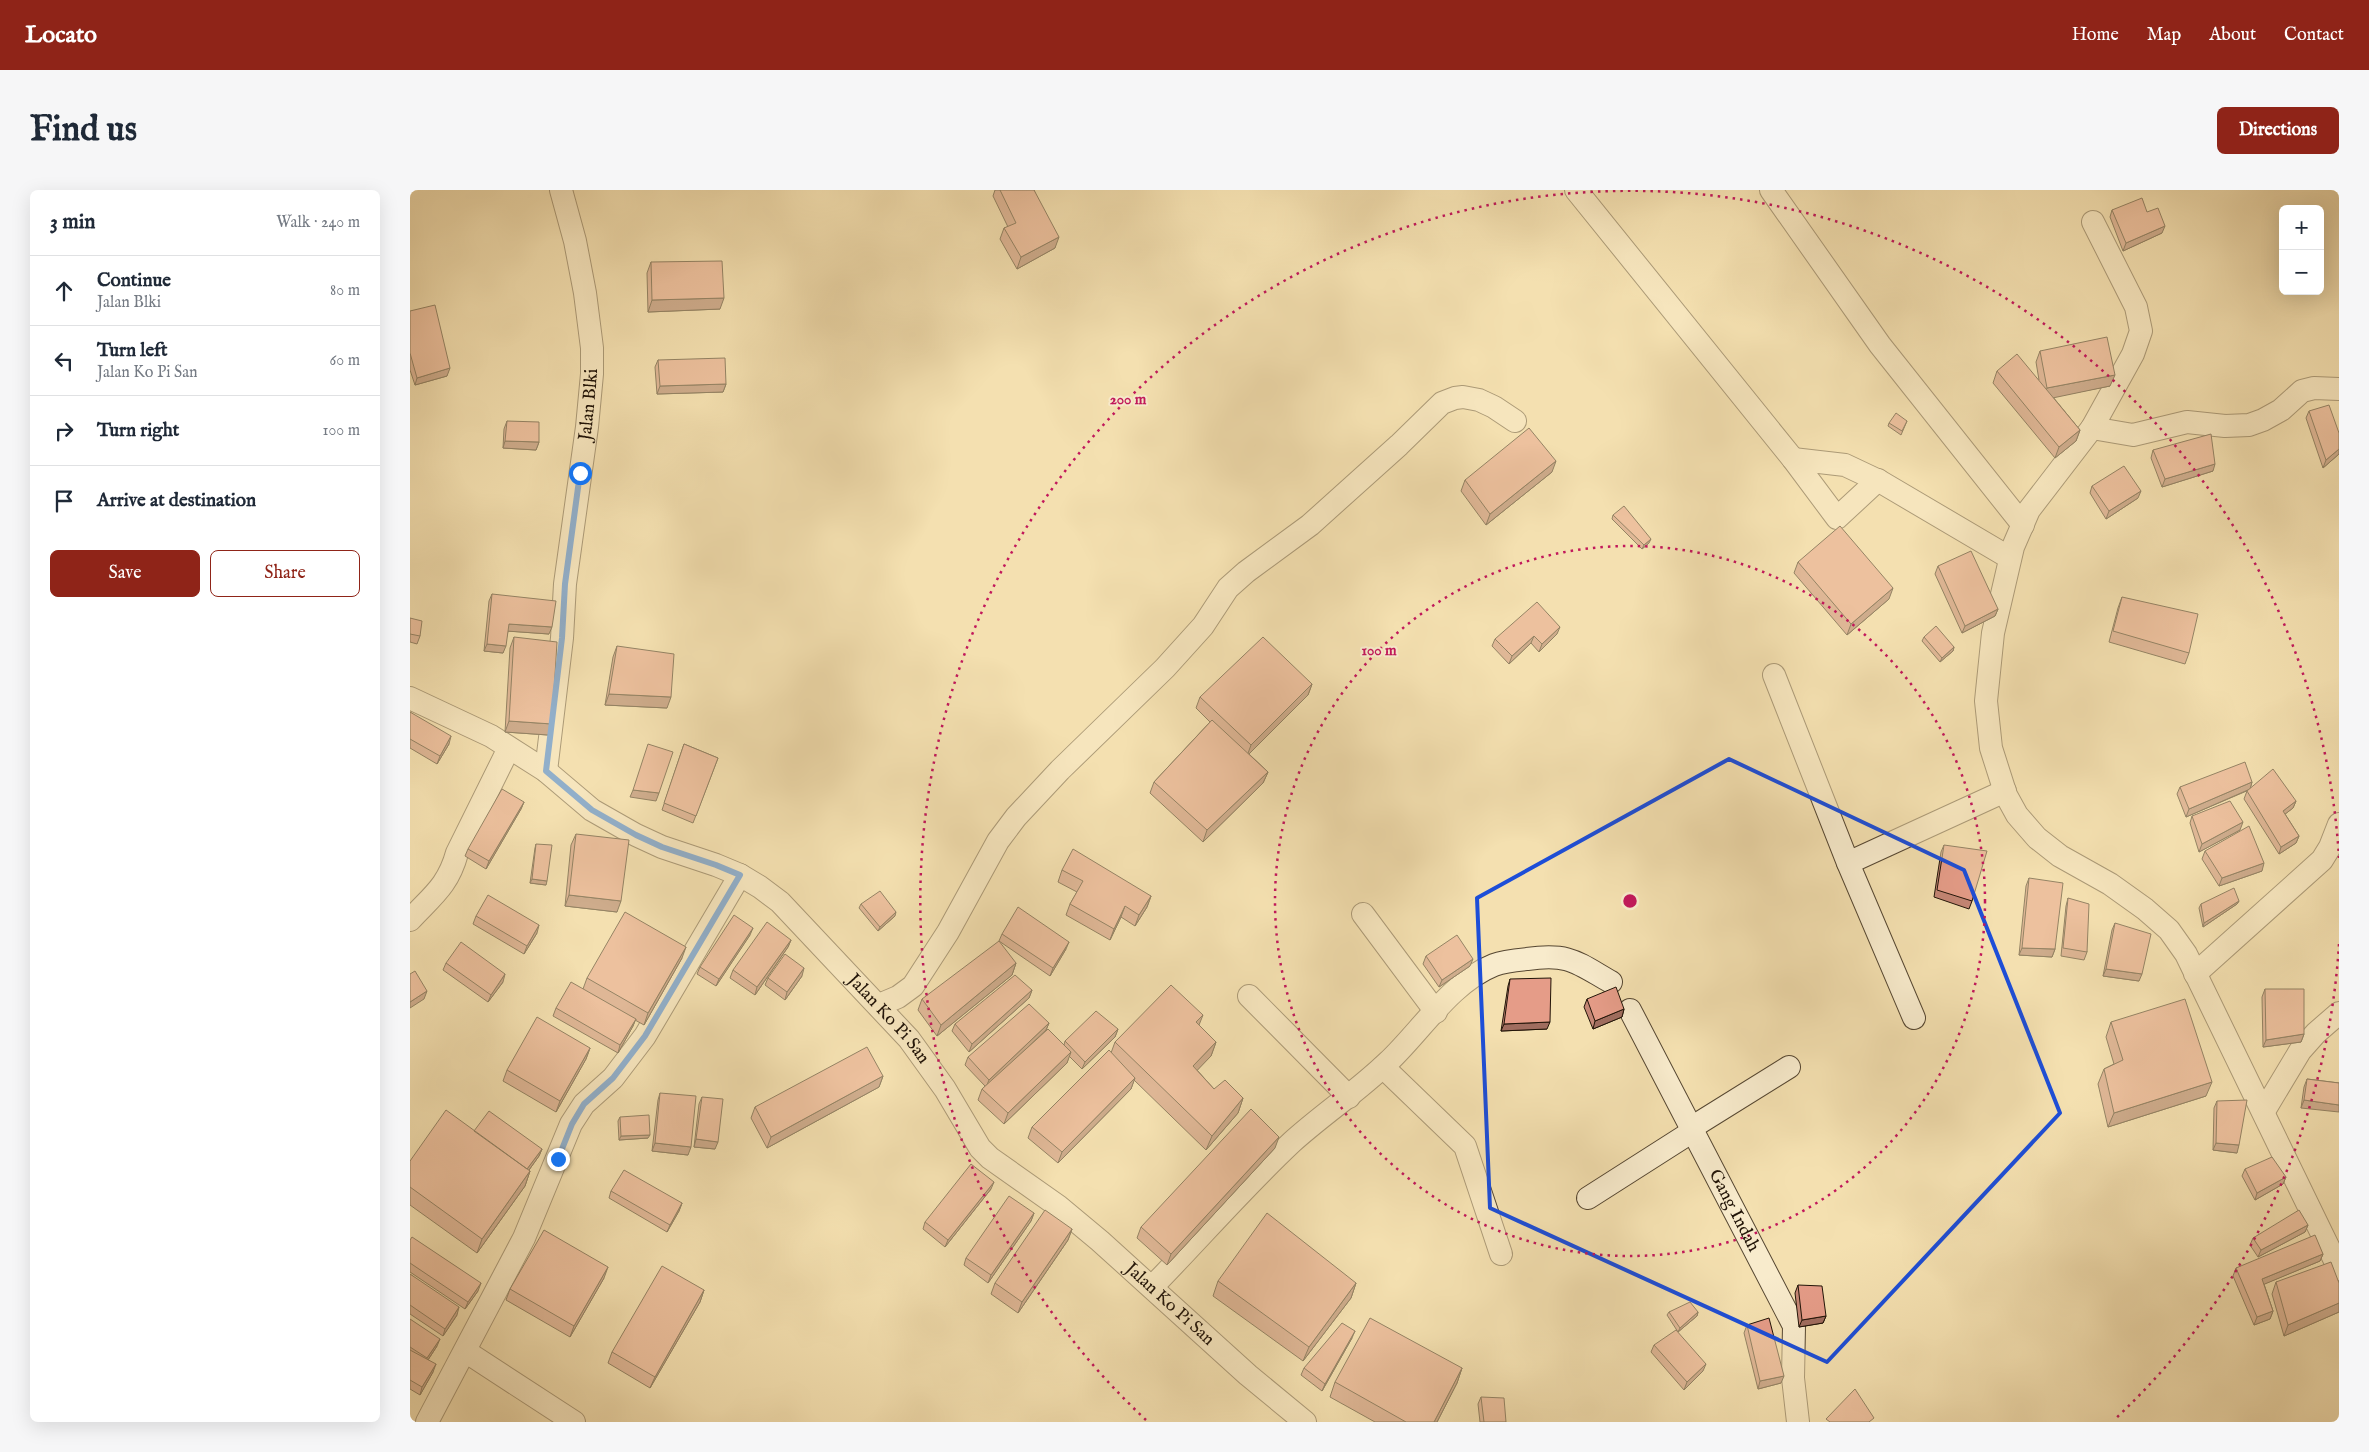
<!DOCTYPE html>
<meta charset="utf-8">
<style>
:root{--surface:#fff;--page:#f6f6f7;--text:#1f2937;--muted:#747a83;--line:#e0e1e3;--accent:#8f2418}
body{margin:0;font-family:"IM FELL English",serif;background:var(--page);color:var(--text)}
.controls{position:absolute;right:15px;top:15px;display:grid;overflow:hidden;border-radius:8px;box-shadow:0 5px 20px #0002}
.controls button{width:45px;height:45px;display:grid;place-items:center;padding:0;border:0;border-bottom:1px solid var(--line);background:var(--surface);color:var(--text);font:25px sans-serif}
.stop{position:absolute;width:15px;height:15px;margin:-11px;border:4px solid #1a73e8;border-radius:50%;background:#fff}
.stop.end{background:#1a73e8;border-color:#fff;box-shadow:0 1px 5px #0008}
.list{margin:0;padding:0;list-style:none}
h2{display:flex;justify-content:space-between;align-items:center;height:65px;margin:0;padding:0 20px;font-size:21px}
h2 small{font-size:16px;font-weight:400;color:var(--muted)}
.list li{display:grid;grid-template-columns:32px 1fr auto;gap:15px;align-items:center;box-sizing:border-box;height:70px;padding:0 20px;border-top:1px solid var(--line)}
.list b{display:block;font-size:19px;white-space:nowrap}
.list p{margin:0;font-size:16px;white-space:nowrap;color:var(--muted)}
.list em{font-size:16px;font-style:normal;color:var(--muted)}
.actions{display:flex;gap:10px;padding:15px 20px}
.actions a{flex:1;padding:11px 0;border:1px solid var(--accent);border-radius:8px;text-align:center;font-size:18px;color:var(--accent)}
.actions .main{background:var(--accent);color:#fff}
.icon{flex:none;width:28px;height:28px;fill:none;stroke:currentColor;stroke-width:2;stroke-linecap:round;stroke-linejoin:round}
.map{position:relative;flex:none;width:1929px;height:1232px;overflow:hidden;border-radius:8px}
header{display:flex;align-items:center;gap:30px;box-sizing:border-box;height:70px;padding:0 25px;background:var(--accent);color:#fff}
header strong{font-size:24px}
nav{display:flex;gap:28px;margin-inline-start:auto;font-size:18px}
.intro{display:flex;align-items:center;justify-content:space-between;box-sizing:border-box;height:120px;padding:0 30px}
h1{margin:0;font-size:35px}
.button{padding:12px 22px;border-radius:8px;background:var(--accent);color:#fff;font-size:18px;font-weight:700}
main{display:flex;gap:30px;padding:0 30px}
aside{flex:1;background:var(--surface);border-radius:8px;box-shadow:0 5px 20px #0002}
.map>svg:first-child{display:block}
</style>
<header>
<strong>Locato</strong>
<nav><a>Home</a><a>Map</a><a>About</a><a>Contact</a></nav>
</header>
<div class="intro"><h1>Find us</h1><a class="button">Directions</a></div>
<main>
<aside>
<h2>3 min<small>Walk · 240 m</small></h2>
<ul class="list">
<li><svg class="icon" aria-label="ahead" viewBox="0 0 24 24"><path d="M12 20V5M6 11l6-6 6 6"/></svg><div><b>Continue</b><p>Jalan Blki</p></div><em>80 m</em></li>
<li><svg class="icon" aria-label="left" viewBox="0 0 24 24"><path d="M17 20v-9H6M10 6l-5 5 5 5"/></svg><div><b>Turn left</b><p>Jalan Ko Pi San</p></div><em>60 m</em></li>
<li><svg class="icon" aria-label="right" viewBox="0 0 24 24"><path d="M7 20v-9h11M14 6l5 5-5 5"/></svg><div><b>Turn right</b></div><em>100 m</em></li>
<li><svg class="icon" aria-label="arrive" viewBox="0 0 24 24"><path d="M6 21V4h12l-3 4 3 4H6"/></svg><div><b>Arrive at destination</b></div></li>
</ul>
<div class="actions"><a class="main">Save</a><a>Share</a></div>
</aside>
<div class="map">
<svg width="1929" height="1232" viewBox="0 0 1929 1232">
<rect width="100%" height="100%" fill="#f4e0b0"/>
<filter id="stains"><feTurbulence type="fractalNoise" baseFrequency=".004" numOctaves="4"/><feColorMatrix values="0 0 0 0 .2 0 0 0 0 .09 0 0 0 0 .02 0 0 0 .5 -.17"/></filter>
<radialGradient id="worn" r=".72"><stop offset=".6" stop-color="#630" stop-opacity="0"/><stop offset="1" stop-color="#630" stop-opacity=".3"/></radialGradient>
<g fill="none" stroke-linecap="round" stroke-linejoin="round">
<!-- minor casing -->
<g stroke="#564732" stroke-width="24">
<g id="minor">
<path d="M1166 0 1383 269 1427 328 1468 290"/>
<path d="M1361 0 1470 155 1613 335"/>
<path d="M1683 32 1726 117 1731 141 1723 164 1682 238 1619 320 1603 357 1583 443 1576 511 1581 558 1596 605 1607 625 1627 648 1650 666 1700 694 1735 719 1759 740 1776 764 1929 1079"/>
<path d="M1682 238 1723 245 1777 232 1815 236 1839 235 1853 230 1871 220 1892 201 1904 198 1929 199"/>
<path d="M1383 269 1435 275 1471 292 1600 368"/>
<path d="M1364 485 1438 673 1504 828"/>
<path id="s1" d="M0 508 81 546 136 581 182 620 226 645 252 657 306 675 330 685 350 697 370 712 499 849 535 899 570 958 580 968 648 1016 690 1051 838 1185 895 1232"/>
<path id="s2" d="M136 581 152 448 155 394 177 237 182 184V158L175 103 165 51 151 0"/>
<path d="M1438 673 1595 601"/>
<path d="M953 724 1026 822"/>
<path d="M0 730C22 706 38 696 47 663L99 558"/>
<path d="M1785 784 1912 670 1920 657 1929 634"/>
<path d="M839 806 939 907"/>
<path d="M469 815 488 807 503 796 538 742 588 651 606 627 650 580 755 478 793 436 818 398 836 382 900 335 989 255 1032 213 1045 208 1053 207 1069 210 1084 217 1105 231"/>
<path id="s3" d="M1220 820 1384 1136 1383 1188 1388 1232"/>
<path d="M973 877 1055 956 1091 1064"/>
<path d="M1854 921 1890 861 1906 843 1929 823"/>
<path d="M1281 938 1379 877"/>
<path d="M1178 1008 1283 941"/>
<path d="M742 1097C789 1049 833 998 882 952 913 924 948 901 978 872 1011 841 1041 792 1084 775 1094 771 1106 770 1117 769 1159 763 1166 772 1201 792"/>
<path d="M55 1161 164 1232"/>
<path d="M17 1232 114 1048 161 934 174 914 203 888 235 846 330 685"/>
</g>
</g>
<!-- minor -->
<use href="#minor" stroke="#f8ebcc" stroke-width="22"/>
</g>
<!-- wall -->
<path fill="#c58675" stroke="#211408" d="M585 0H624L645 58 607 79 590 49 594 38 598 37 583 6Z
M1702 20 1737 22 1752 43 1713 61 1700 27Z
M241 72 310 119 238 122 237 83Z
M0 121 37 186 5 195 0 180Z
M1630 161 1700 196 1643 207 1670 240 1666 251 1645 268 1583 193 1587 181 1629 190 1626 172Z
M248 170 316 194 313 202 247 204 245 177Z
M1899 221 1929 243V264L1913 278 1896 228Z
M97 231 129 252 126 260 93 258 94 239Z
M1497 231 1491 245 1478 236 1479 233Z
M1743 260 1803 281 1752 297 1741 268Z
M1142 282 1076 335 1051 301 1055 290Z
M1682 296 1728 308 1696 329 1680 303Z
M1203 325 1239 353 1232 359 1202 329Z
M1388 372 1479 409 1437 445 1384 383Z
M1528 376 1588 419 1585 426 1552 443 1525 384Z
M82 404 139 444 98 441 93 463 74 461 79 411Z
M1712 407 1779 463 1775 474 1699 452 1708 418Z
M0 428 10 446 7 454 0 452Z
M1147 444 1129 462 1121 453 1099 474 1082 456 1085 449Z
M104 447 138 545 95 542 100 458Z
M1514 447 1544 457 1543 461 1530 472 1512 451Z
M207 456 257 518 195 515 203 467Z
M902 494 898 505 839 564 858 582 853 593 793 652 740 603 744 592 800 532 786 518 790 507Z
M0 522 39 554 27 574 0 558Z
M274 554 308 568 283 633 252 620Z
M1842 592 1840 599 1886 611 1883 618 1875 624 1889 646 1886 653 1869 664 1834 609 1837 601 1839 600 1776 627 1767 604 1770 597Z
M114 612 111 619 76 679 55 666 58 659Z
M1782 626 1830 640 1789 662 1780 633Z
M166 644 207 722 155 716 161 655Z
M126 654 136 695 120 693 125 658Z
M1534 655 1562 711 1559 719 1524 707 1531 662Z
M1795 661 1852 681 1809 696 1792 669Z
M652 680 741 706 737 717 725 736 711 727 700 750 656 725 660 714 667 702 648 692Z
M1619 688 1645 759 1642 767 1609 765 1616 696Z
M1658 708 1677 762 1674 770 1651 766 1656 716Z
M1829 711 1827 714 1793 737 1789 718 1791 714Z
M451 714 485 726 468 741 449 718Z
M66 726 127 743 114 764 63 734Z
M1705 733 1729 791 1693 786 1702 740Z
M592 744 656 759 640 786 589 751Z
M340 745 306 796 287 784 290 777Z
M381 750 378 757 345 805 320 788 323 780Z
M1016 766 1060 776 1029 797 1013 774Z
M272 768 234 835 225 830 223 836 208 863 143 826 146 818 173 799 177 788Z
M36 773 93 792 78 812 33 780Z
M606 773 602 785 527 846 508 820 512 809Z
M392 786 375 810 355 795 358 788Z
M1100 789 1137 839 1091 841 1098 796Z
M1855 799 1894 844 1891 852 1853 857 1852 807Z
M622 800 619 808 559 862 542 841 545 834Z
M1177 809 1214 819 1212 827 1183 839 1174 817Z
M1701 832 1796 906 1698 937 1688 894 1694 879 1704 874 1696 847Z
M639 833 636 840 654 855 655 851 708 839 705 847 672 879 659 866 657 873 594 934 568 910 572 899 575 896 555 875 558 867Z
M789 836 806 852 801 866 787 880 804 899 833 908 828 923 796 960 724 890 721 899 648 973 618 948 622 937 701 863 705 852Z
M180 858 176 869 146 922 93 891 97 880Z
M473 886 469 897 357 958 341 928 345 917Z
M1897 889 1929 893 1891 918 1894 897Z
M250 903 278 965 242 961 248 910Z
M292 907 305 959 284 957 289 914Z
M1807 911 1827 963 1803 960 1804 918Z
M210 927 238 948 209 950 208 931Z
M64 941 132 959 129 966 119 980 120 981 115 996 67 1063 0 1015V971Z
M865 958 757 1075 727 1048 731 1037Z
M1835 979 1876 987 1873 994 1845 1010 1832 986Z
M581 999 535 1057 513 1039 515 1032Z
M201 1001 272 1013 269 1021 257 1042 199 1008Z
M624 1023 621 1031 578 1093 554 1075 556 1068Z
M1898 1035 1895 1042 1848 1067 1840 1055 1843 1048Z
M662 1039 658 1050 608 1123 581 1104 585 1093Z
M0 1050 68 1101 55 1119 0 1082Z
M1913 1064 1910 1071 1854 1094 1863 1121 1860 1129 1844 1135 1823 1086 1826 1078Z
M0 1084 47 1125 33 1146 0 1124Z
M194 1088 160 1147 96 1110 100 1099Z
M808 1091 946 1093 941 1108 893 1171 803 1106Z
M1866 1092 1929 1093V1122L1874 1146 1862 1104Z
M1388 1095 1416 1126 1413 1133 1389 1137 1385 1103Z
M294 1100 290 1112 240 1198 198 1173 202 1162Z
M1259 1122H1288L1287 1126 1268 1142 1257 1125Z
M0 1129 27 1156 18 1170 23 1182 10 1205 0 1199Z
M1337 1135 1371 1193 1348 1199 1334 1143Z
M942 1148 912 1201 891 1185 894 1178Z
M1244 1155 1293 1181 1274 1200 1241 1162Z
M1052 1178 1047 1193 1027 1232H965L920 1207 925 1192Z
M1071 1207 1096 1232H1070L1068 1214Z"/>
<!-- shaded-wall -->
<path fill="#a06d5f" stroke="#211408" d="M1755 36 1752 43 1713 61 1716 53Z
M649 47 645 58 607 79 611 67Z
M314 108 310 119 238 122 242 110Z
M40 178 37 186 5 195 7 188Z
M1705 185 1700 196 1633 210 1637 198Z
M316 194 313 202 247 204 250 196Z
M1670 240 1666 251 1645 268 1649 257Z
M95 251 129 252 126 260 93 258Z
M1929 259V264L1913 278 1916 270Z
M1146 271 1142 282 1076 335 1080 324Z
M1805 274 1803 281 1752 297 1755 289Z
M1731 301 1728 308 1696 329 1699 321Z
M1241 349 1239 353 1232 359 1234 355Z
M1483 398 1479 409 1437 445 1441 434Z
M1588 419 1585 426 1552 443 1555 436Z
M99 434 142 437 139 444 96 441Z
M1150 437 1147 444 1129 462 1132 454Z
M1124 446 1121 453 1099 474 1102 466Z
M77 454 96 456 93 463 74 461Z
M1544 457 1543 461 1530 472 1532 468Z
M902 494 898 505 837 566 841 555Z
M199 504 261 507 257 518 195 515Z
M99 531 142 534 138 545 95 542Z
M41 546 39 554 27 574 30 566Z
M858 582 853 593 793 652 797 640Z
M1842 592 1840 599 1776 627 1779 619Z
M223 600 249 603 246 611 220 607Z
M1886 611 1883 618 1870 628 1873 621Z
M114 612 111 619 76 679 79 671Z
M1833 632 1830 640 1789 662 1792 654Z
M1889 646 1886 653 1869 664 1871 657Z
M1854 673 1852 681 1809 696 1812 688Z
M122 689 137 691 136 695 120 693Z
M159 705 211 711 207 722 155 716Z
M741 706 737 717 725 736 729 725Z
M1829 711 1827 714 1793 737 1794 733Z
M715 716 711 727 700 750 704 739Z
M486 722 485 726 468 741 470 737Z
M129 735 127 743 114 764 117 756Z
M343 738 340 745 306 796 309 789Z
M381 750 378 757 345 805 347 797Z
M659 752 656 759 640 786 643 778Z
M276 757 272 768 234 835 238 823Z
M1612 758 1645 759 1642 767 1609 765Z
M1063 769 1060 776 1029 797 1032 790Z
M606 773 602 785 527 846 531 835Z
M394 778 392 786 375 810 377 802Z
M1696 779 1732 784 1729 791 1693 786Z
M95 784 93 792 78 812 81 805Z
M622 800 619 808 559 862 562 854Z
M17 801 14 809 0 818V812Z
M1214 819 1212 827 1183 839 1185 831Z
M793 825 787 840 786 832Z
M226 829 223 836 208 863 210 855Z
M1140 832 1137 839 1091 841 1094 834Z
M639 833 636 840 576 897 579 890Z
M708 839 705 847 672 879 675 872Z
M1894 844 1891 852 1853 857 1856 850Z
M806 852 801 866 778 890 783 876Z
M180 858 176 869 146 922 150 911Z
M661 862 657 873 594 934 598 923Z
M473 886 469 897 357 958 361 947Z
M725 888 721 899 648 973 652 962Z
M1802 892 1796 906 1698 937 1704 923Z
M833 908 828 923 796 960 802 946Z
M1894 910 1929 915V922L1891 918Z
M240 945 238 948 209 950 211 946Z
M869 947 865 958 757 1075 761 1064Z
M286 949 308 952 305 959 284 957Z
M245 953 281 957 278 965 242 961Z
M1806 953 1829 955 1827 963 1803 960Z
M132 959 129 966 114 987 117 979Z
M120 981 115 996 67 1063 72 1049Z
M1876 987 1873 994 1845 1010 1847 1003Z
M584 992 581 999 535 1057 538 1050Z
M272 1013 269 1021 257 1042 260 1035Z
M624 1023 621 1031 578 1093 581 1085Z
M1898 1035 1895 1042 1848 1067 1851 1060Z
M662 1039 658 1050 608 1123 612 1112Z
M1913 1064 1910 1071 1850 1096 1852 1089Z
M198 1077 194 1088 160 1147 164 1136Z
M71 1093 68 1101 55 1119 58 1112Z
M946 1093 941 1108 893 1171 899 1157Z
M294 1100 290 1112 240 1198 245 1187Z
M1929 1113V1122L1874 1146 1878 1135Z
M49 1117 47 1125 33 1146 35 1139Z
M1863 1121 1860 1129 1844 1135 1847 1127Z
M1288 1122 1287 1126 1268 1142 1270 1138Z
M1416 1126 1413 1133 1389 1137 1392 1130Z
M945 1141 942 1148 912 1201 915 1194Z
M30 1149 27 1156 14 1176 17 1168Z
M26 1174 23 1182 10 1205 12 1197Z
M1296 1174 1293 1181 1274 1200 1277 1192Z
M1052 1178 1047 1193 1027 1232H1024Z
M1374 1186 1371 1193 1348 1199 1350 1191Z"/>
<!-- building -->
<path fill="#e59c88" stroke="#211408" d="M590 0H624L649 47 611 67 594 38 606 33Z
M1732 8 1737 22 1748 18 1755 36 1716 53 1702 20Z
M312 71 314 108 242 110 241 72Z
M25 115 40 178 7 188 0 163V121Z
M1697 147 1705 185 1637 198 1630 161Z
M1607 164 1670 240 1649 257 1587 181Z
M315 168 316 194 250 196 248 170Z
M1919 215 1929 243V259L1916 270 1899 221Z
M1486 223 1497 231 1492 241 1479 233Z
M97 231 129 232V252L95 251Z
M1119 238 1146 271 1080 324 1055 290Z
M1801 244 1805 274 1755 289 1743 260Z
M1714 276 1731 301 1699 321 1682 296Z
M1214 316 1241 349 1234 355 1203 325Z
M1430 336 1483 398 1441 434 1388 372Z
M1561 361 1588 419 1555 436 1528 376Z
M82 404 146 411 142 437 99 434 96 456 77 454Z
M1712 407 1788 424 1779 463 1703 441Z
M1127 412 1150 437 1132 454 1124 446 1102 466 1085 449Z
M0 428 12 431 10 446 0 444Z
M1526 436 1544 457 1532 468 1514 447Z
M104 447 147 452 142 534 99 531Z
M853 447 902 494 841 555 790 507Z
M207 456 264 464 261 507 199 504Z
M0 522 41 546 30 566 0 549Z
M802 530 858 582 797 640 744 592Z
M238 554 263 562 249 603 223 600Z
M274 554 308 568 286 626 254 613Z
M1835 572 1842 592 1779 619 1770 597Z
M1863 579 1886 611 1873 621 1889 646 1871 657 1837 601Z
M92 599 114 612 79 671 58 659Z
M1820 611 1833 632 1792 654 1782 626Z
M1839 636 1854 673 1812 688 1795 661Z
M166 644 219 650 211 711 159 705Z
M126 654 142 655 137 691 122 689Z
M1534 655 1577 661 1562 711 1527 700Z
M663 659 741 706 729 725 715 716 704 739 660 714 673 691 652 680Z
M1619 688 1653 693 1645 759 1612 758Z
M1824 698 1829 711 1794 733 1791 714Z
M470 701 486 722 470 737 451 714Z
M78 705 129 735 117 756 66 726Z
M1658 708 1679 714 1677 762 1653 758Z
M608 717 659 752 643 778 592 744Z
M215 722 276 757 238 823 177 788Z
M324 725 343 738 309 789 290 777Z
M357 732 381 750 347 797 323 780Z
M1705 733 1741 744 1732 784 1696 779Z
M1047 745 1063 769 1032 790 1016 766Z
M589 751 606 773 531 835 512 809Z
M51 752 95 784 81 805 36 773Z
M375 764 394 778 377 802 358 788Z
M5 781 17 801 0 812V784Z
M605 785 622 800 562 854 545 834Z
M1141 788 1140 832 1094 834 1100 789Z
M161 792 226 829 210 855 146 818Z
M761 795 793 825 786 832 806 852 783 876 804 899 815 890 833 908 802 946 705 852Z
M1206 797 1214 819 1185 831 1177 809Z
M1855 799H1894V844L1856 850Z
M1775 809 1802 892 1704 923 1694 879 1713 870 1701 832Z
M619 814 639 833 579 890 558 867Z
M686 821 708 839 675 872 655 851Z
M127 827 180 858 150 911 97 880Z
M638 839 661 862 598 923 572 899Z
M457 857 473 886 361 947 345 917Z
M699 860 725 888 652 962 622 937Z
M1897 889 1929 893V915L1894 910Z
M250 903 286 906 281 957 245 953Z
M292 907 313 909 308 952 286 949Z
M1837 910 1829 955 1806 953 1807 911Z
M841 919 869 947 761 1064 731 1037Z
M36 920 120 981 72 1049 0 997V971Z
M79 921 132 959 117 979 64 941Z
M239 925 240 945 211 946 210 927Z
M1862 967 1876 987 1847 1003 1835 979Z
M561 974 584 992 538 1050 515 1032Z
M214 980 272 1013 260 1035 201 1001Z
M599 1006 624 1023 581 1085 556 1068Z
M635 1020 662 1039 612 1112 585 1093Z
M1889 1020 1898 1035 1851 1060 1843 1048Z
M857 1023 946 1093 899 1157 808 1091Z
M134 1040 198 1077 164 1136 100 1099Z
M1905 1045 1913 1064 1852 1089 1863 1121 1847 1127 1826 1078Z
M2 1047 71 1093 58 1112 0 1073V1050Z
M1921 1072 1929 1093V1113L1878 1135 1866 1092Z
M252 1076 294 1100 245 1187 202 1162Z
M0 1084 49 1117 35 1139 0 1115Z
M1388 1095 1412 1096 1416 1126 1392 1130Z
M1280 1112 1288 1122 1270 1138 1259 1122Z
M960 1128 1052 1178 1024 1232H996L925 1192Z
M1359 1128 1374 1186 1350 1191 1337 1135Z
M0 1129 30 1149 17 1168 0 1157Z
M932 1133 945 1141 915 1194 894 1178Z
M1266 1140 1296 1174 1277 1192 1244 1155Z
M0 1160 26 1174 12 1197 0 1190Z
M1445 1199 1464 1228 1459 1232H1420L1416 1229Z
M1071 1207 1094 1208 1096 1232H1074Z"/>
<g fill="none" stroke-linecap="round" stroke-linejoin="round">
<!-- route -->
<path stroke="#1a73e8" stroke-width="6" d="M148 969 162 934 174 914 203 888 235 846 330 685 306 675 252 657 226 645 182 620 136 581 152 448 155 394 170 283"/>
</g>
<!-- marked area -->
<path d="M0 0H1929V1232H0ZM1319 569 1554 680 1650 923 1417 1172 1080 1018 1067 708Z" fill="#f4e0b0" fill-opacity=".55" fill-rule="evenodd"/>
<path fill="none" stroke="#1d4ed8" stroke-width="4" stroke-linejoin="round" d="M1319 569 1554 680 1650 923 1417 1172 1080 1018 1067 708Z"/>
<!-- distance rings -->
<g fill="none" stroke="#c2185b" stroke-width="2.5" stroke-dasharray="2.5 5">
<circle cx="1220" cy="711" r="355"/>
<path d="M1929 754A710 710 0 0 1 1704 1230M736 1230A710 710 0 1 1 1929 668"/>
</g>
<g text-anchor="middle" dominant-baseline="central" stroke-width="4" stroke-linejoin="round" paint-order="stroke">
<!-- street labels -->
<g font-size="18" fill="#211408" stroke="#f8ebcc">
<text stroke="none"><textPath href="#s2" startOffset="369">Jalan Blki</textPath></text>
<text stroke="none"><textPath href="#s1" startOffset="585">Jalan Ko Pi San</textPath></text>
<text stroke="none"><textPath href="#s3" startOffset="226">Gang Indah</textPath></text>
<text stroke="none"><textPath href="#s1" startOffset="990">Jalan Ko Pi San</textPath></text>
</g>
</g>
<circle cx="1220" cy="711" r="8" fill="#c2185b" stroke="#f8ebcc" stroke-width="2.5"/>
<g font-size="15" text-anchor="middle" font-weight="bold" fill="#c2185b" stroke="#f8ebcc" stroke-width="4" stroke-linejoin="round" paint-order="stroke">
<text x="718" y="214">200 m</text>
<text x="969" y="465">100 m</text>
</g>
<rect width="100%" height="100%" filter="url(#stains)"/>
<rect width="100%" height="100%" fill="url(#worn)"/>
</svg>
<div class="controls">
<button>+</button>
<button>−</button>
</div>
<div class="stop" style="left:170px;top:283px"></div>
<div class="stop end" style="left:148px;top:969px"></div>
</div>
</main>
